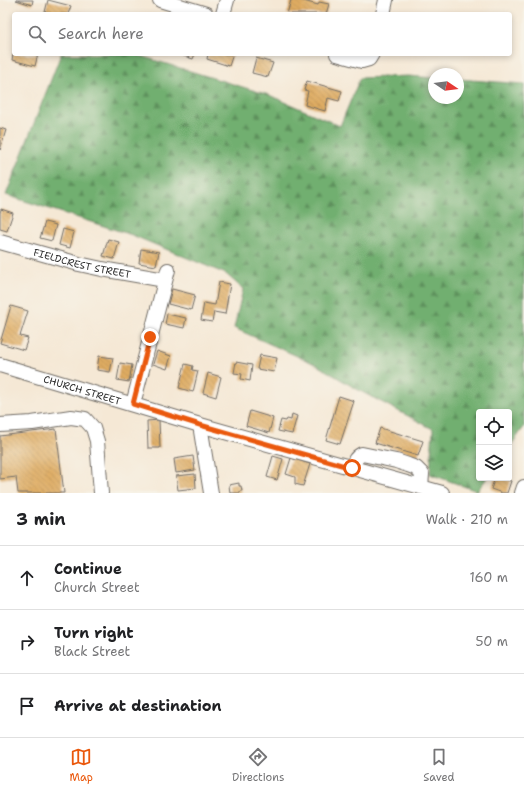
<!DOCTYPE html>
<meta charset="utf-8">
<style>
:root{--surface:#fff;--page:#f2f2f2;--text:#202124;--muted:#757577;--line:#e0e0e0;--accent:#ea580c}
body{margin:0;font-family:"Shantell Sans",sans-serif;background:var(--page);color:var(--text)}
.controls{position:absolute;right:12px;bottom:12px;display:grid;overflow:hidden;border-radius:4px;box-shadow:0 2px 6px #0003}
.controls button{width:36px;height:36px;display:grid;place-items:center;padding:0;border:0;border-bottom:1px solid var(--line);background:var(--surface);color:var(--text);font:20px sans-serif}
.compass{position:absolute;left:428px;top:68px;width:36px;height:36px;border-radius:50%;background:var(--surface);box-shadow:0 2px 6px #0003;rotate:103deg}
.stop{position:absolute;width:12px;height:12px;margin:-9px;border:3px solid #ea580c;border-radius:50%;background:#fff}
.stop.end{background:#ea580c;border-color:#fff;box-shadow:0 1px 4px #0008}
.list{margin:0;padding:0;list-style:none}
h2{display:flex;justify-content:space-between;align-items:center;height:52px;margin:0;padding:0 16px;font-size:17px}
h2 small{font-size:13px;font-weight:400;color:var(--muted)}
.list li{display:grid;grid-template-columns:26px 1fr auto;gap:12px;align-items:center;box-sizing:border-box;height:64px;padding:0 16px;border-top:1px solid var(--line)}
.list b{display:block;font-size:15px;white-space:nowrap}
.list p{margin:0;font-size:13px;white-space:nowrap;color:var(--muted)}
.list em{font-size:13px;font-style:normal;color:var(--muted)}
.icon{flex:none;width:22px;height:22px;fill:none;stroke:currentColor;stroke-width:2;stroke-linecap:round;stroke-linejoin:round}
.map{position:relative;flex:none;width:524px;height:493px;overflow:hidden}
.search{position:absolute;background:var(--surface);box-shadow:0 2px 6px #0003;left:12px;right:12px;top:12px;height:44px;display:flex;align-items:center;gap:10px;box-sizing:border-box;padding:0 14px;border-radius:4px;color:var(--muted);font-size:15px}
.sheet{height:244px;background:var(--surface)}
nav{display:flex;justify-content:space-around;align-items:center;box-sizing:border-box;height:56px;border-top:1px solid var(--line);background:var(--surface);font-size:11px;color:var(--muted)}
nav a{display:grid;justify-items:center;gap:2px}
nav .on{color:var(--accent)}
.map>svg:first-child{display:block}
</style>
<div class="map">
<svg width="524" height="493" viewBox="0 0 524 493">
<defs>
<pattern id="forest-firs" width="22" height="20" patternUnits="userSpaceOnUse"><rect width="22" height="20" fill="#71af70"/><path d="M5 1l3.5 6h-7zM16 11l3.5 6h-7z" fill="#5d8f5c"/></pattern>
<pattern id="building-back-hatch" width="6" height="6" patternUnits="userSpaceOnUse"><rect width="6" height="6" fill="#dfac62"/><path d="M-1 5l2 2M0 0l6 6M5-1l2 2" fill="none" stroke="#b58c51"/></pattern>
</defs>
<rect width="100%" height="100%" fill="#f7f3e8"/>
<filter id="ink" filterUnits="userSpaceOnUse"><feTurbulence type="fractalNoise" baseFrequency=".025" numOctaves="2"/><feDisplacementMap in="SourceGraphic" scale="8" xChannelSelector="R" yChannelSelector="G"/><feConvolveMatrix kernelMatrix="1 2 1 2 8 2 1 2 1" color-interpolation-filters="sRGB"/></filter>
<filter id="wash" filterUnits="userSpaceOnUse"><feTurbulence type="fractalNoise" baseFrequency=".012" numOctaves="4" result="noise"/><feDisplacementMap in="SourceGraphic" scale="16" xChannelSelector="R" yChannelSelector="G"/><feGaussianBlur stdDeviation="0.9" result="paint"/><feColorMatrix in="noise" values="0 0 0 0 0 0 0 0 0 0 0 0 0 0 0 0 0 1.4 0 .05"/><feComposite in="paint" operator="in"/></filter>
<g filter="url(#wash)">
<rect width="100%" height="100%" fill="#f5e8d5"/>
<!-- forest -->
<path fill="url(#forest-firs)" stroke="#4e6d4e" d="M61 54H134L269 95 340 126 360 78 408 76 434 78V98H458V79L524 84V427L509 448V412H479V478H487L477 491 430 474 433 429 360 391 315 364 234 328 243 289 226 274 132 235 6 195Z"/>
<g id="blocks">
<!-- building -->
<path fill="url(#building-back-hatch)" d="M16 0H33L32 5Z
M48 0 71 6 68 14H53L45 12Z
M291 0H300L318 5 319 2 329 4 326 14H287Z
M13 54H38L35 66 12 60Z
M178 54H195L193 59Z
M208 54H233L229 66 207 59Z
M256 58 273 63 268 77 252 73Z
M307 81 342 91 339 101 328 98 325 111 305 105 308 91 304 90Z
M0 128 6 130 0 150Z
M1 209 13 213 7 231 0 229V213Z
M45 222 56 225 52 241 40 238Z
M63 229 74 232 70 248 59 245Z
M108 239 119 242 114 259 103 256Z
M141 249 159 252 156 266 139 263Z
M219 282 230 284 225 314 214 312 212 322 201 320 204 303 215 305Z
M172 289 195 295 191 310 168 304Z
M11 306 28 311 20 336 28 338 24 350 0 343Z
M167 314 186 318 184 328 165 324Z
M157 351 171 356 167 369 153 364Z
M260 355 277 358 274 372 257 369Z
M99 356 113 358 110 372 97 370Z
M236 362 252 365 250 381 241 379 242 374 234 373Z
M120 363 132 365 129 382 117 380Z
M185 364 193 366 192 370 198 371 193 392 179 388Z
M208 373 221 377 216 397 203 393Z
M339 396 354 401 340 444 326 440Z
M250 411 273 418 269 433 246 426Z
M292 414 297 416 292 434 278 431 281 420 286 421 287 419 291 420Z
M159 420 160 448H148L147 421Z
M380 428 423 441 418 456 375 443Z
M56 429 64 493H18L16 477 0 479V436Z
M193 456 195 470 176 473 174 459Z
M273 456 283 459 277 480 267 477Z
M291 458 310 464 303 486 295 484V477L286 474Z
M195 474 196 488 178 490 176 476Z
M495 478H501L511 481 507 493H502L491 489Z
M239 483V486H241L242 491H240V493H230L229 485Z"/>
</g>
</g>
<g filter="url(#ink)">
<use href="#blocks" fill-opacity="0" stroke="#726d66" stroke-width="1"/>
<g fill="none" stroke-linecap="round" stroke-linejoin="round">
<!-- minor casing -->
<g stroke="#726d66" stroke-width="16">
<g id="minor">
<path d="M160 0 206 14"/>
<path d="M223 14 227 0"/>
<path d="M383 14 386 0"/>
<path d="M337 54 362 61 369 59 372 54"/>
<path id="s1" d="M0 242 79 264 102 269 165 280"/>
<path id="s2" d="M0 365 200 425 442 493"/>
<path d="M133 404 168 270"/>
<path d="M0 425 32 423 71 417 85 419 93 428 97 441 101 493"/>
<path d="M200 425 211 493"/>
<path d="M352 468C354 461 356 457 362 454L396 461 408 465 416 468 422 474 421 487"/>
<path d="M522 493 524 487"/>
</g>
</g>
<!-- minor -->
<use href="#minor" stroke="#fff" stroke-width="14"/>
</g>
</g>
<g fill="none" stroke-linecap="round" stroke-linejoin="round" filter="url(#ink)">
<!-- route -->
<path stroke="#ea580c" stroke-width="5" d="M150 337 133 404 200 425 352 468"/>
</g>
<g text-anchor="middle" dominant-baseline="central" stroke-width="3" stroke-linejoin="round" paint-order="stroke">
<!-- street labels -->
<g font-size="10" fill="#2b2b2b" stroke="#f7f3e8">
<text stroke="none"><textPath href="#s1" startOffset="85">FIELDCREST STREET</textPath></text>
<text stroke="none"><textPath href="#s2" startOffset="86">CHURCH STREET</textPath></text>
</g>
</g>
</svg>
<div class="controls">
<button><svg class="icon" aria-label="locate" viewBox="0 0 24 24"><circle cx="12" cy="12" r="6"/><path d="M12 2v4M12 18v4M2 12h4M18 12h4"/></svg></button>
<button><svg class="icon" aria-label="layers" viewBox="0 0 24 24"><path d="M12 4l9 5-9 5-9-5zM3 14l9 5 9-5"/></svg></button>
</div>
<svg class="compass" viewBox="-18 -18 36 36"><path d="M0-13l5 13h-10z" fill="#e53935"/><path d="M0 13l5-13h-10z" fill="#757577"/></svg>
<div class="stop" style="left:352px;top:468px"></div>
<div class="stop end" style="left:150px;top:337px"></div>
<div class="search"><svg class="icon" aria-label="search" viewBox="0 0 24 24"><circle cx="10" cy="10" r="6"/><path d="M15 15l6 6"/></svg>Search here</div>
</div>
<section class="sheet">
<h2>3 min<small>Walk · 210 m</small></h2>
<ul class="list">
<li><svg class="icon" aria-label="ahead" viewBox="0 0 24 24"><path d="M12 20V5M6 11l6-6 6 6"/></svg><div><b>Continue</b><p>Church Street</p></div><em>160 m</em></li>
<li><svg class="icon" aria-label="right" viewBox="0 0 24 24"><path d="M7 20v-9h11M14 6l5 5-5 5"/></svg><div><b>Turn right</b><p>Black Street</p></div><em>50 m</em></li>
<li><svg class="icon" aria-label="arrive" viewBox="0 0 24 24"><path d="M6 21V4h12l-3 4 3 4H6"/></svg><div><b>Arrive at destination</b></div></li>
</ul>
</section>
<nav>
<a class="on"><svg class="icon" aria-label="map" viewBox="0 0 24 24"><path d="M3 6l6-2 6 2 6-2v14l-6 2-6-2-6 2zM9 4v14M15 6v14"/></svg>Map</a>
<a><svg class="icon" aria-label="directions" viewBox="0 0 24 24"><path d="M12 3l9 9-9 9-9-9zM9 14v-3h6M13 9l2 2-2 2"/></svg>Directions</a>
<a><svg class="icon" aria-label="saved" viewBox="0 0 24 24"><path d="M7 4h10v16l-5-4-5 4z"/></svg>Saved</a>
</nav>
